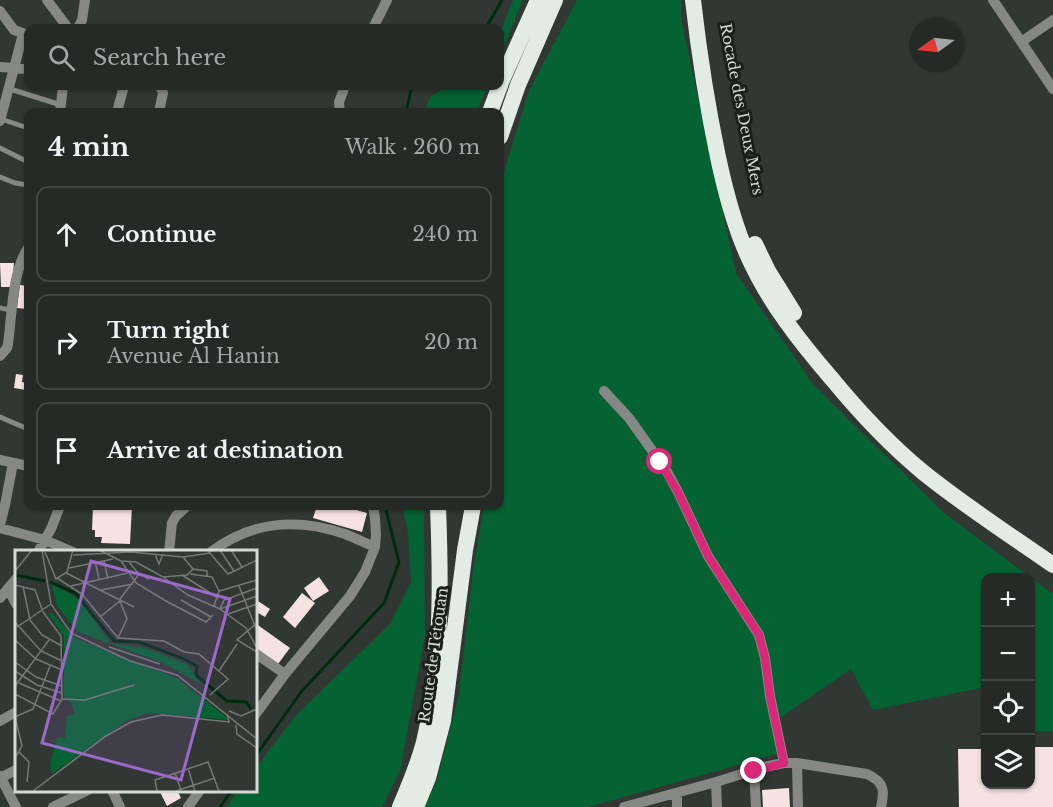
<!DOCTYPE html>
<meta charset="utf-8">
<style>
:root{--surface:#252a26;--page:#313632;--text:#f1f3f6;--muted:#a3a7a7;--line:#424643}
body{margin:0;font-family:"Libre Baskerville",serif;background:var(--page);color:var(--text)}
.controls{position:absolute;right:18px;bottom:18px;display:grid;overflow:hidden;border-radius:12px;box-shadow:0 2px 4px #0004}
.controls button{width:54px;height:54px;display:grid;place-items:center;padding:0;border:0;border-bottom:2px solid var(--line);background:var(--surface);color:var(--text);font:30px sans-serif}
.compass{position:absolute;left:909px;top:18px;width:54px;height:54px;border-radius:50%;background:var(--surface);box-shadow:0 2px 4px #0004;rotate:255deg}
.stop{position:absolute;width:18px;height:18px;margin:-14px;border:4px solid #db2777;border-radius:50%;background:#fff}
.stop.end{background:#db2777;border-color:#fff;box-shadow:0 2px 6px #0008}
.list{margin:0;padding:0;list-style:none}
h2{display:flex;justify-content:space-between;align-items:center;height:78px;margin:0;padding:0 24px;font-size:26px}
h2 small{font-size:20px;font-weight:400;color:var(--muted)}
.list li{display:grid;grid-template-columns:39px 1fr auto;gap:18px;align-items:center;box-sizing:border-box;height:96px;margin:0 12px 12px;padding:0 12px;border:2px solid var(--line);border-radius:12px}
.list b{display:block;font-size:22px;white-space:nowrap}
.list p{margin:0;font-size:20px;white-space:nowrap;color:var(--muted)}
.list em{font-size:20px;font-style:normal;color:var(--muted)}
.icon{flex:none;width:33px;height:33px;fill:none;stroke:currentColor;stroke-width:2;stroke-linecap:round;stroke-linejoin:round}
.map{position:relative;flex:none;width:1053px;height:807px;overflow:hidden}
.search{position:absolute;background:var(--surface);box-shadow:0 2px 4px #0004;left:24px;top:24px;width:480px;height:66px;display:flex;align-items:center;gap:15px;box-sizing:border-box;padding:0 21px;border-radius:12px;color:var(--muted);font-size:22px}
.panel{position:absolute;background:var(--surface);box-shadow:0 2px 4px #0004;left:24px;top:108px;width:480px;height:402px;border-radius:12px}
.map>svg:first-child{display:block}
</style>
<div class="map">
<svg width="1053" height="807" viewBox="0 0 1053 807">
<rect width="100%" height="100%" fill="#313833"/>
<!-- green -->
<path fill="#056233" d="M513 0H523L500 56V34Z
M577 0H681L682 23 736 273 813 384 944 513 1053 594V731H1031L1030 578H986L985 687 873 710 851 669 778 719 780 753 588 807H424L437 781 459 694 473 571 484 506H500V199L505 168 529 91Z
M448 86H487L477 112H425L430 97Z
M402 506H424L425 635 400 771 382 807H226L238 791 255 790V769L296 715 390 624 411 582 408 532Z"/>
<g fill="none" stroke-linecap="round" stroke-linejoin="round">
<!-- stream -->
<path stroke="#002b12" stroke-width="3" d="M486 28 502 0
M406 112 412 86
M255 757 301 692 384 603 399 562 385 506
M220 807 232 790"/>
</g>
<!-- building -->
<path fill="#f6e2e2" d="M0 263H14L12 287H1Z
M20 285 28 286V309L17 308Z
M16 374 23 375 22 382 27 383 26 390 14 388Z
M93 506H132L130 544 101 543 102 537H95V530H92Z
M317 506H342L367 513 362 532 313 518Z
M319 577 329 591 313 601 304 588Z
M302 593 315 603 295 628 283 617Z
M255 599 270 609 265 617 255 611Z
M255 623 290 648 278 664 255 648Z
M1030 747H1053V807H959L958 749H986V784H1030Z
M789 788 790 807H763L762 790Z
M159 790H177L181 798 167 806Z"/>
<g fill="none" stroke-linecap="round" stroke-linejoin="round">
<!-- service -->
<path stroke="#858885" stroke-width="5" d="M10 89 61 105
M1 119 28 128
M0 148 28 162
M0 177 15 183 28 185
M0 308 11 310
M0 417 28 429"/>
<!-- minor -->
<path stroke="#858885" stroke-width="10" d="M47 0 68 28
M993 0 1053 89
M0 11 14 30 28 35
M78 28 82 20 85 0
M373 28 387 0
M1021 42 1053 20
M0 67 28 69
M60 112 63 86
M117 112 124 86
M159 112 163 93 160 86
M340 112 339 102 345 86
M0 121 23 34
M0 356 7 348 8 344C12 315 12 272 28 248
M604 391 629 418 666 470 678 492 708 556 759 635 765 658 770 696 784 763
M0 460 28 466
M0 525 5 505 13 463
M0 528 45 540 73 552
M38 552 51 529 60 506
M169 552 172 523 176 516 187 506
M211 552C251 521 298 518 345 534 355 538 365 543 375 547
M8 588 16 604
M0 598 16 579
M255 653 285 674
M255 715 285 674 350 596 365 572 375 547 376 535 375 518 373 506
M0 721 16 712
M797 763 798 807
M754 771 756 807
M0 776 16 807
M0 778 16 770
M716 782 717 807
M112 790 120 807
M53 807 88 790
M188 807 200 790
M624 807 716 782 764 767 784 763H797L867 774C884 782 885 790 881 807
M677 807V793"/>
<!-- trunk -->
<path stroke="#e2ebe4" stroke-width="16" d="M693 0C699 53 707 105 718 157 725 190 734 225 748 256 768 301 800 342 832 379 860 413 890 445 924 473 965 506 1010 535 1053 565
M490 112 502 80 538 0
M500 137 518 85 555 0
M755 244 768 271 794 313
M400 807C409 786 418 765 424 742 442 665 441 584 438 506
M416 807 428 778 443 721 465 550 473 506"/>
</g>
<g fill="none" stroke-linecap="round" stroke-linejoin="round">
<!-- route -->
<path stroke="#db2777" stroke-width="8" d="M660 462 678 492 708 556 759 635 765 658 770 696 784 763 754 771"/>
</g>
<g text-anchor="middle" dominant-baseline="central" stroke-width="6" stroke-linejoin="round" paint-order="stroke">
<!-- street labels -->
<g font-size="15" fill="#d6dad7" stroke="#1b1f1c">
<text transform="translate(742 109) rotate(79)">Rocade des Deux Mers</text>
<text transform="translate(433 655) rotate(-82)">Route de Tétouan</text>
</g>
</g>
<!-- overview -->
<g transform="translate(15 550)">
<rect width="242" height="242" fill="#313833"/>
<path d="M37 34 64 49 95 93 130 98 172 114 185 133 198 141 148 113 63 82 42 56ZM37 63 60 88 162 128 215 170 133 163 111 171 37 224 35 215 42 188H50L52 166 60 164 55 150 49 148V86L33 64Z" fill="#056233"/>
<path fill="none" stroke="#002b12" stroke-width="3" d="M0 25 30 31M35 32 60 43 99 91 124 92 167 108 182 116 181 125 212 151 231 152 236 159"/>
<path fill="none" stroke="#737975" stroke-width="1.5" d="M27 0 36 54 56 83 115 111 162 125 242 189M84 0 106 11 121 12 148 27 172 25 178 19M200 0 194 2 213 24 242 10M205 0 219 21M216 0 227 17M30 2 41 29 52 22 58 0M140 4 144 14 148 4M58 5 116 2 168 7 195 3M168 7 178 19 192 21V27M80 11 84 29M89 11 93 29M106 11 121 33 151 51 191 72 198 65M114 12 123 23 134 29M54 18 98 9M0 21 17 0M51 23 119 57M175 24 197 27 204 41 199 56M167 25 203 48M148 27 173 45 205 59 242 46M42 28 67 44 103 88 149 91 169 102 184 104 213 129 195 145M0 35 20 40 28 62 46 86 47 149 38 164 0 144M8 36 15 70 27 85 47 96M56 36 113 23M224 36 242 81M242 38 209 50 205 59 231 78 242 98M86 40 118 34M204 41 242 30M105 49 124 24M166 50 196 67M213 64 242 54M85 67 106 50M0 72 26 101 47 111M242 73 222 90 242 102M2 77 36 54M103 88 112 69 105 51M0 90 21 109 47 120M94 97 145 114M0 112 21 127 47 136M0 121 22 135 47 143M204 121 222 94M4 133 46 151M0 136 34 90M47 149 70 150 119 135M214 161 226 166 242 159M221 175 222 184 242 198M4 202 14 212 12 232M0 208 7 196 0 167 18 159 35 116M173 218 180 241M160 223 166 240M18 241 91 186 116 172 147 165 214 172 212 164M142 241 140 230 193 212 204 241M161 241 200 228"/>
<path fill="#9b69c7" fill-opacity="0.15" stroke="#9b69c7" stroke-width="3" d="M76 11 215 49 166 230 27 193Z"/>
<rect width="242" height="242" fill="none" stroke="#d6dad7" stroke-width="3"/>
</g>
</svg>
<div class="controls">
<button>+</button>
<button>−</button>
<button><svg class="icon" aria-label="locate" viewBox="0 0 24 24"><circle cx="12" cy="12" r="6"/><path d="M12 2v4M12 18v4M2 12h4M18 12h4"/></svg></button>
<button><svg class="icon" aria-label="layers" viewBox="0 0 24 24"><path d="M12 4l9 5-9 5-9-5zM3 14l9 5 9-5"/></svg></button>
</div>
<svg class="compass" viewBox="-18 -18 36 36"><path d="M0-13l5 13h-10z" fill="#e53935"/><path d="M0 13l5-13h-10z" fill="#a3a7a7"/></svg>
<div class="stop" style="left:660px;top:462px"></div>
<div class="stop end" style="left:754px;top:771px"></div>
<div class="search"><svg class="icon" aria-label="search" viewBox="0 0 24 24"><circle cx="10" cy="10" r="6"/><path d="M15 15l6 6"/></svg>Search here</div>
<section class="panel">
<h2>4 min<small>Walk · 260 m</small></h2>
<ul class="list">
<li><svg class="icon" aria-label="ahead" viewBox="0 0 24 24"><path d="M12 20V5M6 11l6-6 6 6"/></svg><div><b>Continue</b></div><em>240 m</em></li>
<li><svg class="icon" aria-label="right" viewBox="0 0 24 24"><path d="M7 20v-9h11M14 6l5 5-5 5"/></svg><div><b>Turn right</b><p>Avenue Al Hanin</p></div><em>20 m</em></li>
<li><svg class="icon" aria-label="arrive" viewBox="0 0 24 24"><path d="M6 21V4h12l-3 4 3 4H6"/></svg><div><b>Arrive at destination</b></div></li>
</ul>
</section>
</div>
